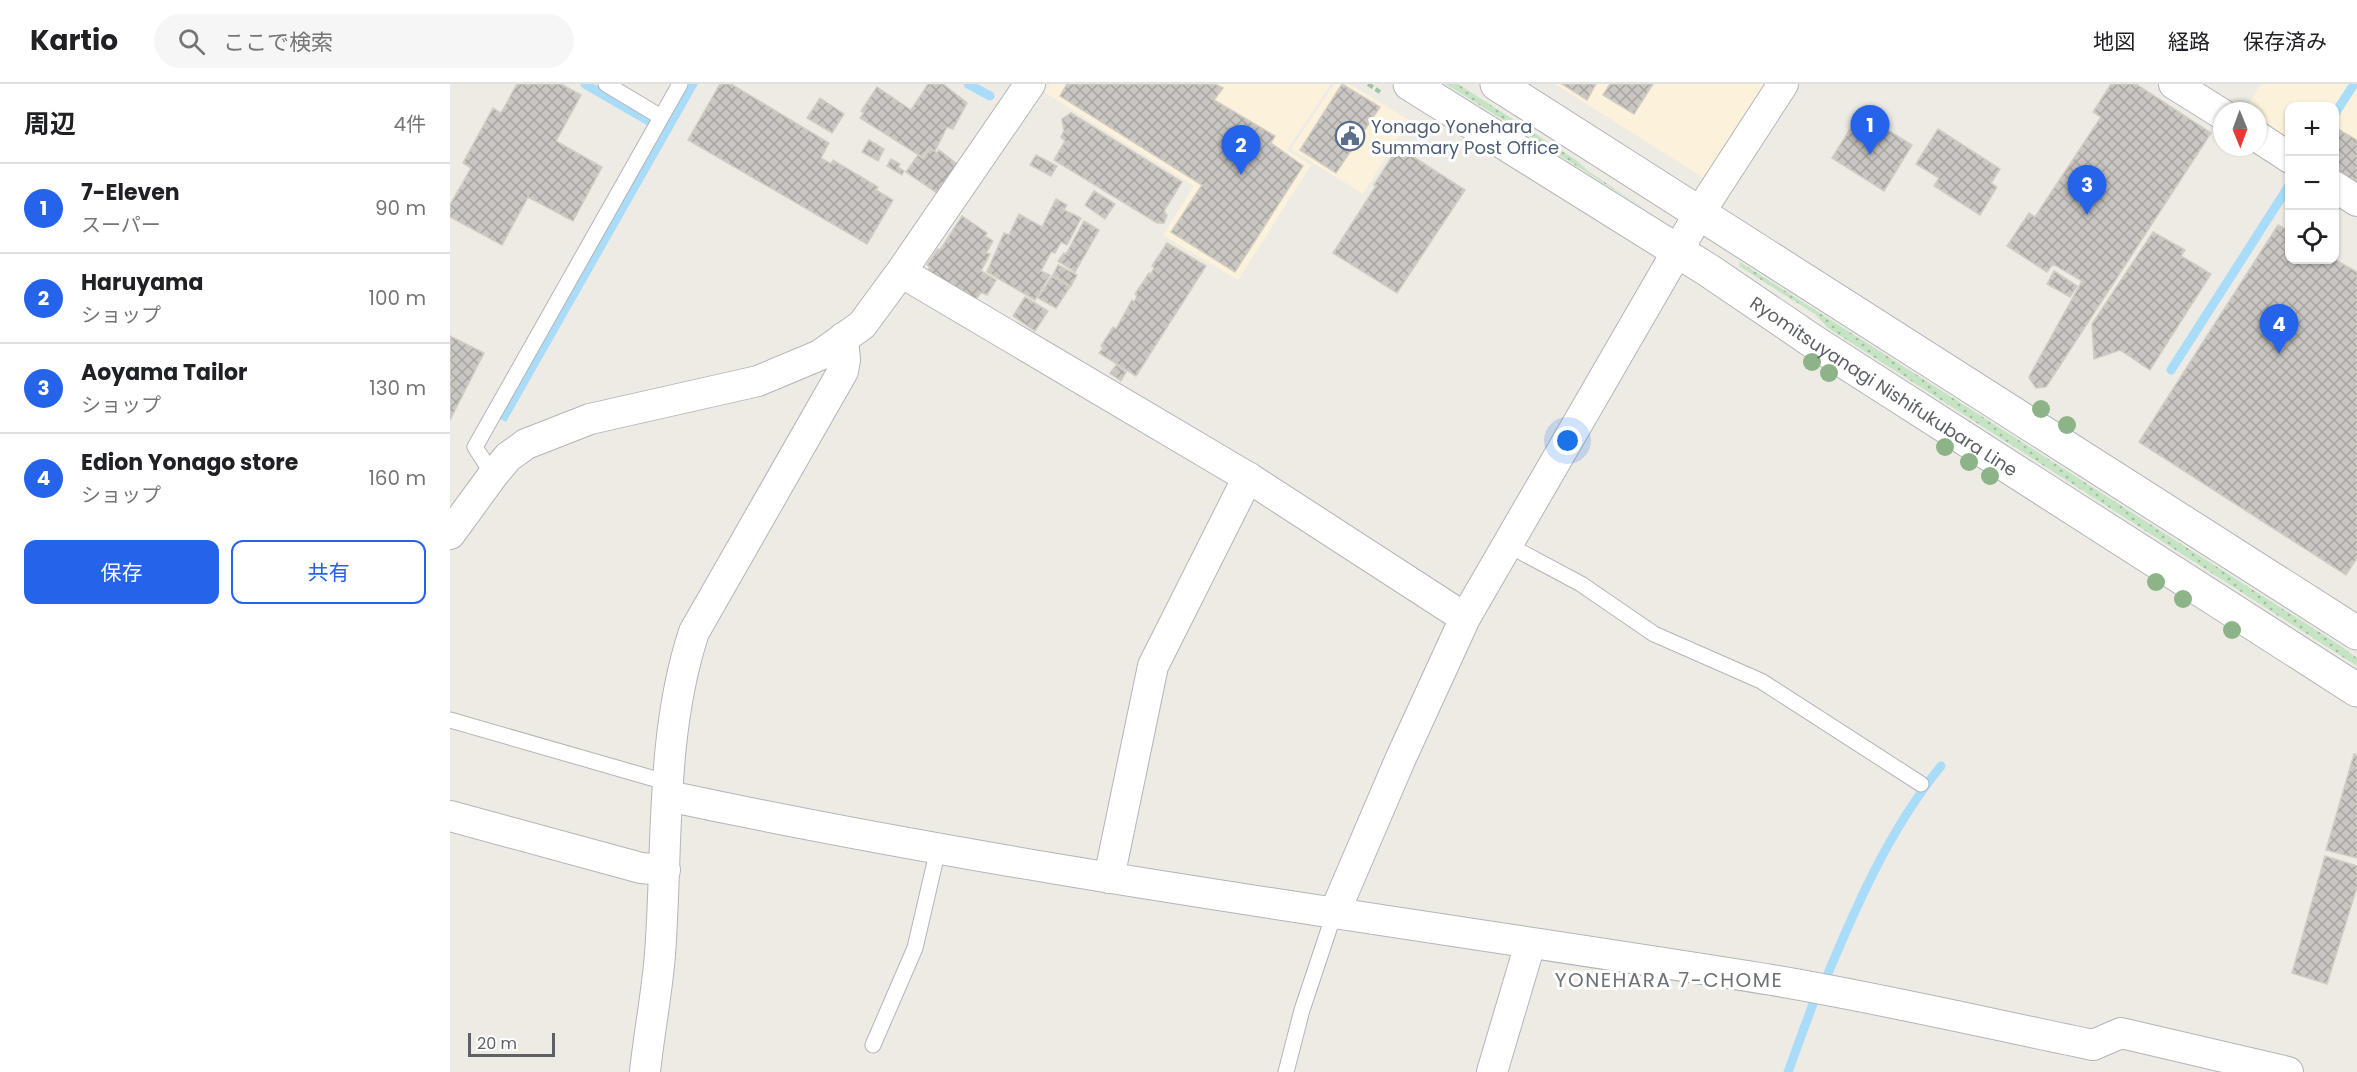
<!DOCTYPE html>
<html lang="ja">
<meta charset="utf-8">
<style>
:root{--surface:#fff;--page:#f6f6f6;--text:#202124;--muted:#757577;--line:#e0e0e0;--accent:#2563eb}
body{margin:0;font-family:Poppins,"Noto Sans JP",sans-serif;background:var(--page);color:var(--text)}
.controls{position:absolute;right:18px;top:18px;display:grid;overflow:hidden;border-radius:12px;box-shadow:0 2px 4px #0004}
.controls button{width:54px;height:54px;display:grid;place-items:center;padding:0;border:0;border-bottom:2px solid var(--line);background:var(--surface);color:var(--text);font:30px sans-serif}
.compass{position:absolute;left:1763px;top:18px;width:54px;height:54px;border-radius:50%;background:var(--surface);box-shadow:0 2px 4px #0004;rotate:179deg}
.scale{position:absolute;left:18px;bottom:15px;width:87px;box-sizing:border-box;padding-left:6px;border:3px solid #5d6064;border-top:0;font-size:16px;line-height:21px;white-space:nowrap;color:#5d6064;-webkit-text-stroke:4px #fff;paint-order:stroke}
.you{position:absolute;left:1118px;top:357px;width:21px;height:21px;margin:-15px;border:4px solid #fff;border-radius:50%;background:#1a73e8;box-shadow:0 0 0 9px #1a73e833}
.badge{display:grid;place-items:center;width:39px;height:39px;border-radius:50%;background:var(--accent);color:#fff;font-size:20px;font-weight:700}
.pin{position:absolute;translate:-50% -50px;filter:drop-shadow(0 2px 3px #0008)}
.pin::after{content:'';position:absolute;top:32px;width:21px;height:18px;background:inherit;clip-path:polygon(0 0,100% 0,50% 100%)}
.list{margin:0;padding:0;list-style:none}
h2{display:flex;justify-content:space-between;align-items:center;height:78px;margin:0;padding:0 24px;font-size:26px}
h2 small{font-size:20px;font-weight:400;color:var(--muted)}
.list li{display:grid;grid-template-columns:39px 1fr auto;gap:18px;align-items:center;box-sizing:border-box;height:90px;padding:0 24px;border-top:2px solid var(--line)}
.list b{display:block;font-size:22px;white-space:nowrap}
.list p{margin:0;font-size:20px;white-space:nowrap;color:var(--muted)}
.list em{font-size:20px;font-style:normal;color:var(--muted)}
.actions{display:flex;gap:12px;padding:18px 24px}
.actions a{flex:1;padding:14px 0;border:2px solid var(--accent);border-radius:12px;text-align:center;font-size:21px;color:var(--accent)}
.actions .main{background:var(--accent);color:#fff}
.icon{flex:none;width:33px;height:33px;fill:none;stroke:currentColor;stroke-width:2;stroke-linecap:round;stroke-linejoin:round}
.map{position:relative;flex:none;width:1907px;height:988px;overflow:hidden}
header{display:flex;align-items:center;gap:36px;box-sizing:border-box;height:84px;padding:0 30px;background:var(--surface);border-bottom:2px solid var(--line)}
header strong{font-size:28px}
nav{display:flex;gap:33px;margin-inline-start:auto;font-size:21px}
.search{width:420px;height:54px;background:var(--page);display:flex;align-items:center;gap:15px;box-sizing:border-box;padding:0 21px;border-radius:33px;color:var(--muted);font-size:22px}
main{display:flex}
aside{flex:1;background:var(--surface)}
.map>svg:first-child{display:block}
</style>
<header>
<strong>Kartio</strong>
<div class="search"><svg class="icon" aria-label="search" viewBox="0 0 24 24"><circle cx="10" cy="10" r="6"/><path d="M15 15l6 6"/></svg>ここで検索</div>
<nav><a>地図</a><a>経路</a><a>保存済み</a></nav>
</header>
<main>
<aside>
<h2>周辺<small>4件</small></h2>
<ul class="list">
<li><span class="badge">1</span><div><b>7-Eleven</b><p>スーパー</p></div><em>90 m</em></li>
<li><span class="badge">2</span><div><b>Haruyama</b><p>ショップ</p></div><em>100 m</em></li>
<li><span class="badge">3</span><div><b>Aoyama Tailor</b><p>ショップ</p></div><em>130 m</em></li>
<li><span class="badge">4</span><div><b>Edion Yonago store</b><p>ショップ</p></div><em>160 m</em></li>
</ul>
<div class="actions"><a class="main">保存</a><a>共有</a></div>
</aside>
<div class="map">
<svg width="1907" height="988" viewBox="0 0 1907 988">
<defs>
<pattern id="grass-dots" width="8" height="8" patternUnits="userSpaceOnUse" patternTransform="scale(1.5)"><rect width="8" height="8" fill="#c5e4c3"/><path d="M2 2h.1M6 6h.1" fill="none" stroke="#a3bca2" stroke-width="1.8" stroke-linecap="round"/></pattern>
<pattern id="building-cross-hatch" width="8" height="8" patternUnits="userSpaceOnUse" patternTransform="scale(1.5)"><rect width="8" height="8" fill="#cac6c2"/><path d="M0 0l8 8M0 8l8-8" fill="none" stroke="#a7a4a1"/></pattern>
</defs>
<rect width="100%" height="100%" fill="#eeebe5"/>
<!-- commercial -->
<path fill="#fcf2dc" d="M600 0H881L837 66 861 81 788 196 713 151 744 102 594 8Z
M884 0H899L959 36 913 110 841 65Z
M1105 0H1315L1257 96Z
M1811 0H1907V100L1885 86 1884 22H1840L1839 57 1808 37V27H1794Z"/>
<!-- grass -->
<path fill="url(#grass-dots)" d="M996 0H1008L1126 76 1138 87 1195 125Z
M1290 178 1891 562 1907 574V582L1378 244 1365 230 1289 182Z"/>
<!-- water -->
<path fill="#a9dcf9" d="M237 0H248L56 338 48 334Z"/>
<g fill="none" stroke-linecap="round" stroke-linejoin="round">
<!-- stream -->
<path stroke="#a9dcf9" stroke-width="9" d="M135 0 211 44
M518 0 540 12
M1884 31 1904 0
M1721 286 1840 100
M1374 899C1406 822 1439 746 1491 682
M1338 988 1364 917"/>
</g>
<!-- building -->
<path fill="url(#building-cross-hatch)" stroke="#d2cdc3" stroke-width="1.5" d="M67 0H111L131 11 106 57 152 83 123 137 78 113 52 161 0 133V121L21 84 13 79 43 24 51 29Z
M270 0H281L379 59 371 74 381 80 383 76 428 103 426 106 443 116 417 160 238 56Z
M478 0H493L517 19 503 45 497 43 485 67 479 63 472 73 410 34 414 29 411 27 427 3 461 26Z
M617 0H765L773 4 764 16 825 52 821 59 853 82 785 188 721 148 752 101 610 12Z
M892 0 930 23 886 89 850 66Z
M1112 0H1146L1137 16Z
M1160 0H1203L1184 30 1153 11Z
M1661 0H1686L1761 49 1596 303 1586 304 1579 294 1580 291 1632 197 1603 180 1597 188 1557 162 1579 129 1585 133 1651 33 1643 28Z
M370 14 394 30 382 49 357 34Z
M621 29 732 98 714 127 717 131 714 139H707L604 76 615 57 611 53 614 47 612 35Z
M1410 29 1462 61 1434 107 1382 74Z
M1884 43 1907 56V99L1884 84Z
M1488 45 1550 85 1541 99 1547 103 1530 131 1484 102 1489 94 1466 80Z
M419 56 434 65 428 77 412 68Z
M948 63 1015 106 947 209 883 169 926 102 924 101Z
M480 64 487 69 489 66 507 80 487 109 456 88 468 71 473 75Z
M586 71 607 82 601 92 580 81Z
M441 75 450 80 448 83 454 87 452 91 437 82Z
M644 107 665 120 655 135 635 121Z
M606 115 617 121 614 126 631 134 617 161 611 158 605 169 601 168 591 187 600 191 585 216 537 188 554 149 559 151 569 130 592 143Z
M512 132 537 149 535 152 543 157 536 169 540 170 531 187 546 196 537 211 531 208 526 216 477 187 480 183 477 181 488 165 490 166Z
M634 137 649 146 625 188 608 177 614 169 616 170Z
M1828 141 1840 147V176L1884 175 1907 188V474L1896 491 1689 358Z
M1703 148 1735 166 1731 172 1761 190 1700 286 1670 266 1644 275 1642 240Z
M717 159 756 182 686 292 649 269 653 264 651 262 663 243 666 245 682 216 684 218 687 212 685 210 699 189 701 190 704 184 702 182Z
M608 181 627 191 621 202 603 191Z
M1604 187 1627 202 1620 213 1597 200Z
M602 192 620 203 606 224 588 214Z
M575 213 598 227 585 247 563 232Z
M0 252 34 269 0 336Z
M666 281 676 288 671 297 660 289Z
M1904 670 1907 671V774L1876 766Z
M1875 772 1907 782V803L1877 900 1842 889Z"/>
<g fill="none" stroke-linecap="round" stroke-linejoin="round">
<!-- service casing -->
<g stroke="#b2b5b9" stroke-width="17">
<path id="service" d="M156 0 211 33
M43 391 25 363 230 0
M1056 460 1131 500 1204 550 1311 597 1471 700
M0 636 219 699
M423 961 465 864 488 765
M836 988 852 926 884 830"/>
</g>
<!-- minor casing -->
<g stroke="#b2b5b9" stroke-width="32">
<path id="minor" d="M1724 0 1772 30
M1808 53 1840 74
M1884 102 1907 117
M451 188 799 394 1015 534
M0 450 43 391 58 373 76 360 140 335 308 297 370 271 412 241 451 188 580 0
M218 712C583 790 953 837 1322 896 1429 914 1536 939 1643 961L1671 949 1838 988
M0 732 191 784 215 786
M659 794 703 582 798 393
M884 830 950 676 1015 534 1250 128 1333 0
M195 988C199 949 207 909 210 870 218 763 210 651 244 548L393 287 395 276 393 254
M1042 988 1080 860"/>
</g>
<!-- secondary casing -->
<g stroke="#b1b4b9" stroke-width="35">
<g id="secondary">
<path id="s1" d="M960 0 1258 186 1364 258 1907 606"/>
<path d="M1047 0 1907 549"/>
</g>
</g>
<!-- path -->
<path stroke="#9dc5a5" stroke-width="4" stroke-dasharray="6 3" stroke-linecap="butt" d="M918 0 930 8"/>
<!-- service -->
<use href="#service" stroke="#fff" stroke-width="15"/>
<!-- minor -->
<use href="#minor" stroke="#fff" stroke-width="30"/>
<!-- secondary -->
<use href="#secondary" stroke="#fff" stroke-width="33"/>
</g>
<!-- trees -->
<g fill="#8db388">
<circle cx="1362" cy="278" r="9"/>
<circle cx="1379" cy="289" r="9"/>
<circle cx="1591" cy="325" r="9"/>
<circle cx="1617" cy="341" r="9"/>
<circle cx="1495" cy="363" r="9"/>
<circle cx="1519" cy="378" r="9"/>
<circle cx="1540" cy="392" r="9"/>
<circle cx="1706" cy="498" r="9"/>
<circle cx="1733" cy="515" r="9"/>
<circle cx="1782" cy="546" r="9"/>
</g>
<!-- icons -->
<defs>
<g id="civic-ring" transform="scale(1.5)"><circle r="9.5" fill="#fff" stroke="#5c6f8a" stroke-width="1.5"/><path d="M-.6-6.5H3V-4.5H.6V-3L4-1V1h2V6H-6V1h2V-1L-.6-3ZM-1.2 2.5V6h2.4V2.5Z" fill="#5c6f8a"/></g>
</defs>
<g fill-rule="evenodd">
<use href="#civic-ring" x="900" y="52"/>
</g>
<g text-anchor="middle" dominant-baseline="central" stroke-width="6" stroke-linejoin="round" paint-order="stroke">
<!-- service labels -->
<g font-size="18" fill="#4e5e75" stroke="#fff" text-anchor="start">
<text x="921" y="42">Yonago Yonehara<tspan x="921" dy="21">Summary Post Office</tspan></text>
</g>
<!-- street labels -->
<g font-size="18" fill="#5d6064" stroke="#fff">
<text stroke="none"><textPath href="#s1" startOffset="562">Ryomitsuyanagi Nishifukubara Line</textPath></text>
</g>
<!-- neighbourhood labels -->
<g font-size="20" letter-spacing="1.5" fill="#6e7276" stroke="#fff">
<text x="1219" y="896">YONEHARA 7-CHOME</text>
</g>
</g>
</svg>
<div class="controls">
<button>+</button>
<button>−</button>
<button><svg class="icon" aria-label="locate" viewBox="0 0 24 24"><circle cx="12" cy="12" r="6"/><path d="M12 2v4M12 18v4M2 12h4M18 12h4"/></svg></button>
</div>
<svg class="compass" viewBox="-18 -18 36 36"><path d="M0-13l5 13h-10z" fill="#e53935"/><path d="M0 13l5-13h-10z" fill="#757577"/></svg>
<div class="scale">20 m</div>
<div class="you"></div>
<div class="pin badge" style="left:1420px;top:71px">1</div>
<div class="pin badge" style="left:791px;top:91px">2</div>
<div class="pin badge" style="left:1637px;top:131px">3</div>
<div class="pin badge" style="left:1829px;top:270px">4</div>
</div>
</main>
